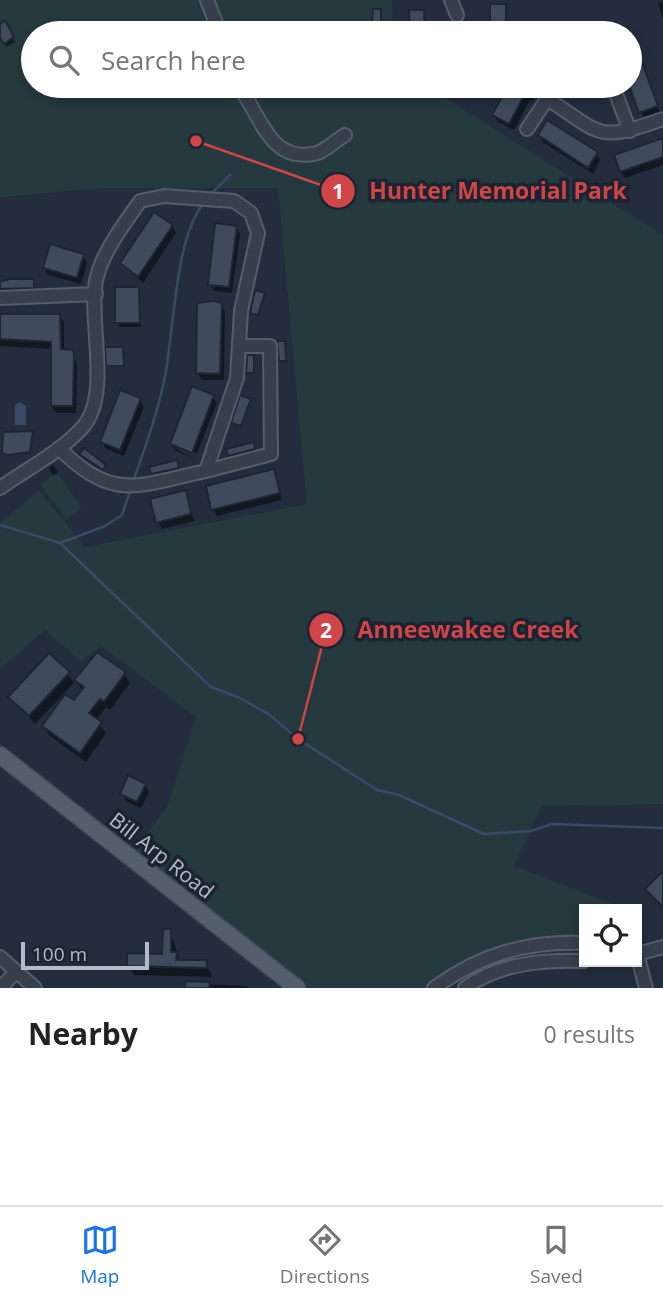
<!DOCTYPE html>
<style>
:root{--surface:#fff;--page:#f2f2f2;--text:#222;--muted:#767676;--line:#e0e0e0;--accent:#1a73e8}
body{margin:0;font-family:"Open Sans",sans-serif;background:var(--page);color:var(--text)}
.controls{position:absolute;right:21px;bottom:21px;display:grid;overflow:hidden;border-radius:0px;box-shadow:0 4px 10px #0003}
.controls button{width:63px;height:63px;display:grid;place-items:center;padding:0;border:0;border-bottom:2px solid var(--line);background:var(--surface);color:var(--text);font:35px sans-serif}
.scale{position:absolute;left:21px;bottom:18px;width:128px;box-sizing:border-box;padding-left:7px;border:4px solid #b3bac8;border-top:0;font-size:19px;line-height:24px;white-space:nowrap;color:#b3bac8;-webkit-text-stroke:5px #1c2432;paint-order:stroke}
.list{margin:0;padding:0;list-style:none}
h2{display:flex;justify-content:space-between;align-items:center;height:91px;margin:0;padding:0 28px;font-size:30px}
h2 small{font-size:23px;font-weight:400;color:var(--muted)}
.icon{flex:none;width:38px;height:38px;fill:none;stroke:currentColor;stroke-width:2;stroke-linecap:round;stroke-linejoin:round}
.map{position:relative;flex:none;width:663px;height:988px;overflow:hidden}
.search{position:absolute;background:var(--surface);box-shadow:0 4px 10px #0003;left:21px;right:21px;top:21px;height:77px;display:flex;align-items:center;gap:18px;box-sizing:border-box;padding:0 24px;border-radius:38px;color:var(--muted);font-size:26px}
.sheet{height:217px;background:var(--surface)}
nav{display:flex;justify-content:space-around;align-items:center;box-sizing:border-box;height:98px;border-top:2px solid var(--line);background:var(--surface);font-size:19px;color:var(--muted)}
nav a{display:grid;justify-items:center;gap:4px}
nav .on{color:var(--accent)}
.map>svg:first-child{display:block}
</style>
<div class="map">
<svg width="663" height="988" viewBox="0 0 663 988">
<rect width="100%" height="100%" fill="#232d3d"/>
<!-- green -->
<path fill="#253a3e" d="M0 0H392L393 33H33V86H426L663 235V804L542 806 514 866 625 909H584V943L528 945 434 988H297L130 856 167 807 196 717 101 646 81 661 45 630 0 669V523L39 491 85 547 307 504 278 188H105L0 197Z
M54 474 59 475 82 508 66 519 40 484Z"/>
<!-- water -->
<path fill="#394a66" d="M20 402 26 406V425H15V405Z"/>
<!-- shadow -->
<path fill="#0007" d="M663 1V20L658 3Z
M505 6 508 26H494L492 22Z
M380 11 382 28 377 27 374 23Z
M423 11 427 33H413L412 30Z
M4 23 15 42 7 47 0 38V26Z
M637 51 660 113 644 119 630 82V54Z
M513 86H542L532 102 530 100 514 130 498 122 494 115Z
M540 136 596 153 600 160 593 174 544 143Z
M663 140V165L625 178 621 171Z
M172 226 176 233 143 283 122 263Z
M236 227 240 234 232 293 214 291 210 284Z
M83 256 87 263 81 284 48 275 44 268Z
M34 282V289L0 292V283Z
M116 289H138L141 327H119Z
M221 305 225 312 224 380H202L198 373Z
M59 315 64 322V351L72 352 77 364 76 413H56L52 406 53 349 0 346V316Z
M212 396 217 403 197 453 175 444V448L195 459 176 451 172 444Z
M140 400 144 407 124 456 106 449 102 442Z
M32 433 30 454H5Z
M254 445 255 451 230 457 228 450Z
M177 463 179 470 153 474Z
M53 465 58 472 53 475 49 469Z
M273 471 282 500 217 516 213 509Z
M185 492 194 521 162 529 158 522Z
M68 673 74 683 35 724 11 697Z
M124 674 130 683 110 710 106 707 96 720 106 733 86 762 50 736 44 726 75 702 83 691 76 680Z
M145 785 149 792 141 808 126 801 122 794Z
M663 873V909L647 889Z
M170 931 180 961 206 962 212 977 134 975 128 966 164 955Z
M187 983 247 986 248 988H187Z"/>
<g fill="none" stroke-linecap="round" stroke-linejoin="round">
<!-- stream -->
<path stroke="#394a66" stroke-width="2.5" d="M210 195 230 175
M134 479C146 445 158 412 165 376 174 330 175 239 203 204
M0 525 60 543 211 687 238 697 270 715 298 739 377 790 399 795 484 834 531 831 552 824 663 828
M60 543 105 526 122 515 129 494"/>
</g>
<!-- building -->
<path fill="#3f4b5c" stroke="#1e2634" stroke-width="2" d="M490 4H506V23L490 22Z
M373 9H381V24H372Z
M409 10H424L425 30 410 31Z
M5 20 14 37 4 44 0 38V24Z
M637 49 658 106 639 113 630 88V52Z
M508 86H534L528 96 525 94 509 124 492 115Z
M547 120 598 152 588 168 538 135Z
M663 138V157L620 172 614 155Z
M154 212 173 225 138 277 120 263Z
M215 223 237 226 229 287 208 285Z
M50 244 84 254 77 278 43 268Z
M11 279H34V288L0 289V281Z
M115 287H139L140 323H115Z
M255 290 265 293 258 315 250 313Z
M214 301 222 303 220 374 196 373 197 303Z
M0 314H60L61 349 73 350 74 355 73 406H51V342L0 339Z
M277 341H285L286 361H279Z
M105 347H123L124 366H106Z
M247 355H254V373H246Z
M192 386 214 395 192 453 170 444Z
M120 390 141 398 120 450 100 442Z
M240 395 251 399 241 426 231 423Z
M33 431 30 452 7 455 2 453 3 432Z
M254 442 255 449 228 456 226 449Z
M84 448 106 465 103 470 79 454Z
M177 460 179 468 151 474 149 467Z
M274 469 280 493 211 510 206 486Z
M186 490 191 514 156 523 150 499Z
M97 652 126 672 104 702 100 699 89 713 102 722 80 753 42 726 65 694 74 700 84 687 74 680Z
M49 653 70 672 29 716 8 697Z
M128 775 146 784 137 802 120 794Z
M663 871V907L645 889Z
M163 929H171V952H177L176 960H207V968L127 966V953L162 954Z
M186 981 210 982 209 988H185Z"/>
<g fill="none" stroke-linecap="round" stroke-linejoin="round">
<!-- minor casing -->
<g stroke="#555d6b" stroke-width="16">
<path id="minor" d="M207 0 220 33
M451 0 457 15
M238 86C260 112 268 162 313 154 323 153 336 140 345 135
M613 86 630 131
M548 99C603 136 598 142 663 119
M527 129 556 86
M0 298 96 294
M206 471 271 454 270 346H239
M0 488C27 469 60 452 82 428 112 395 88 322 96 281 102 252 123 226 140 201L164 196 234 201 251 213 258 233 241 311 237 378 206 471C139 485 113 503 59 448
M637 954 646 988
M637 954 663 947
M0 957 35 988
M1 988 16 971
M434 988C481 954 527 941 584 943
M465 988C499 963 543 960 584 961"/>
</g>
<!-- major casing -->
<g stroke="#404856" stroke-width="19">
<path id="major" d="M0 755 297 988"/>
</g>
<!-- minor -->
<use href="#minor" stroke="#373f4d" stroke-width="12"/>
<!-- major -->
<use href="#major" stroke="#555e6d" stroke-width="16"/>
</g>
<g text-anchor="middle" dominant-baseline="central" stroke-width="7" stroke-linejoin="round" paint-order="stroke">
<!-- street labels -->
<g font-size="21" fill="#b3bac8" stroke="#1c2432">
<text transform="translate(162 855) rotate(38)">Bill Arp Road</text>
</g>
</g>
<!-- callouts -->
<path fill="none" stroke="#cf4548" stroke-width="2.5" d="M196 141L338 191M298 739L326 630"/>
<g fill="#cf4548" stroke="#1c2432" stroke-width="2.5">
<circle cx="196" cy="141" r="7"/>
<circle cx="298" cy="739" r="7"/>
<circle cx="338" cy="191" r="18"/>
<circle cx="326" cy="630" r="18"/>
</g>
<g font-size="21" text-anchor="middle" font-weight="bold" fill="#fff">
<text x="338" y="199">1</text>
<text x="326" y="638">2</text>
</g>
<g font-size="23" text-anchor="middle" font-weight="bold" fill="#cf4548" stroke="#1c2432" stroke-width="7" stroke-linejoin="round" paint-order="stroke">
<text x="498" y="199">Hunter Memorial Park</text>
<text x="468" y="638">Anneewakee Creek</text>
</g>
</svg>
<div class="controls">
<button><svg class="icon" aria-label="locate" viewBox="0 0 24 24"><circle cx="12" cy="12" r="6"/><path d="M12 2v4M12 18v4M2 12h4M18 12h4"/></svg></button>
</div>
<div class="scale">100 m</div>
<div class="search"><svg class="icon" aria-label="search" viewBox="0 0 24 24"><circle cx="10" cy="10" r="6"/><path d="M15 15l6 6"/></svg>Search here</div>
</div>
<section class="sheet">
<h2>Nearby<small>0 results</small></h2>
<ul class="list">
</ul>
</section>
<nav>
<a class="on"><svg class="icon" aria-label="map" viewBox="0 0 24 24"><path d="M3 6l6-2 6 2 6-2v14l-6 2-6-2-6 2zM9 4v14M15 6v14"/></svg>Map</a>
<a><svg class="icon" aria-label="directions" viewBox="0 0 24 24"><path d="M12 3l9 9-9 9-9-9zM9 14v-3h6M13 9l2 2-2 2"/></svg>Directions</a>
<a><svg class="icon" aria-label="saved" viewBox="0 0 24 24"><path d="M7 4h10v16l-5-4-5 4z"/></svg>Saved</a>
</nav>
